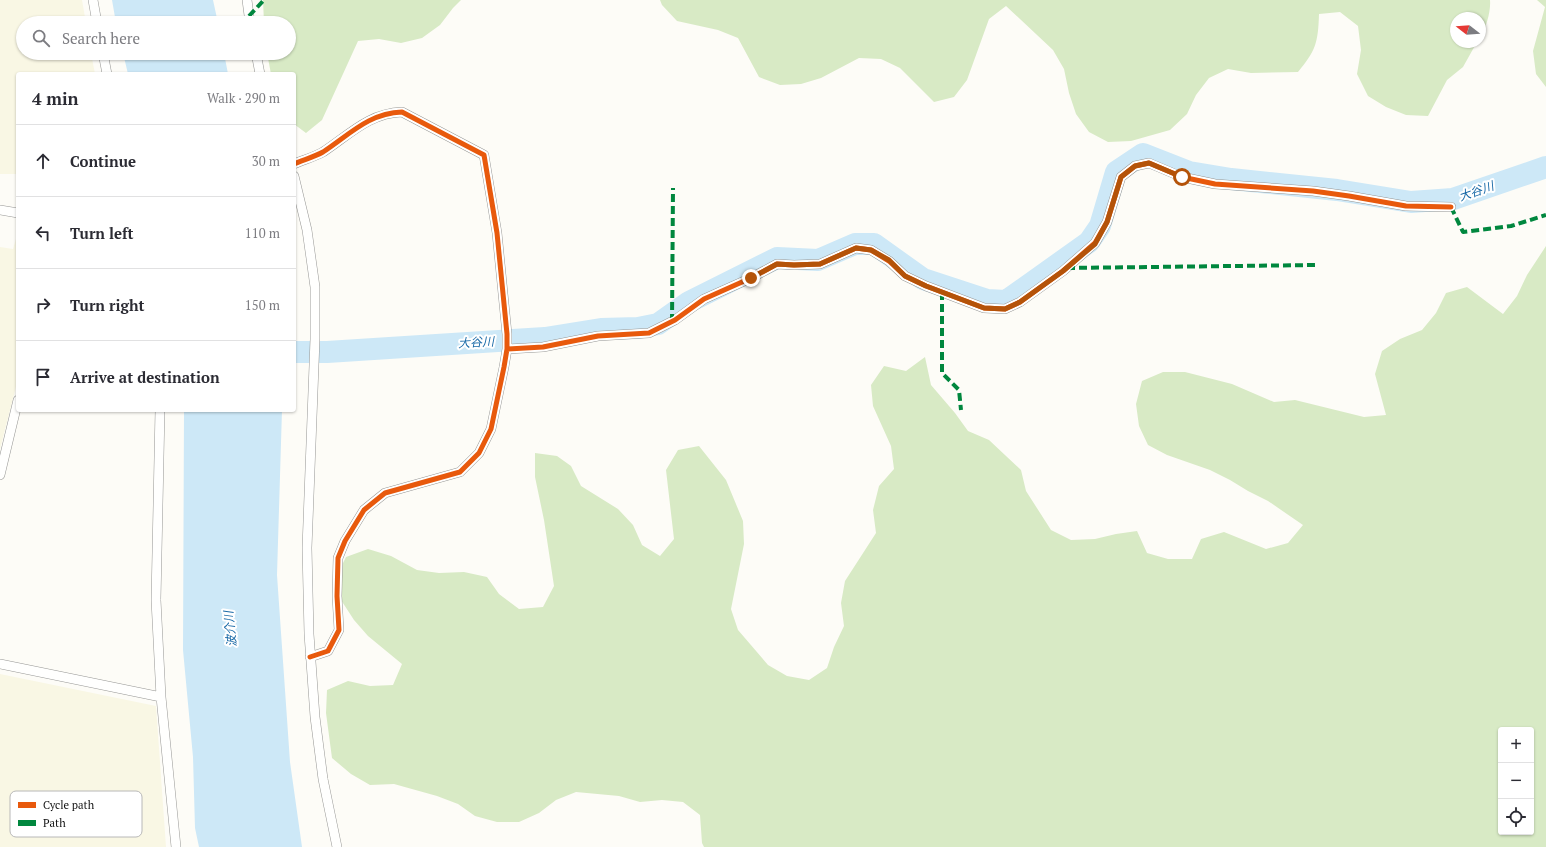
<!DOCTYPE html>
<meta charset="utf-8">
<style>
:root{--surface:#fff;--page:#f7f7f7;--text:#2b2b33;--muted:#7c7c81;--line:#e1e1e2}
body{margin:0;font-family:"PT Serif","Noto Sans JP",serif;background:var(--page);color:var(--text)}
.controls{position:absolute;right:12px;bottom:12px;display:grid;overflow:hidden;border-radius:4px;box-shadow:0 1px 3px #0004}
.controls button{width:36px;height:36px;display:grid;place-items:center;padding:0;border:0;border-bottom:1px solid var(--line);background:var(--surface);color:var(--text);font:20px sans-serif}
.compass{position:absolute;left:1450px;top:12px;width:36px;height:36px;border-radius:50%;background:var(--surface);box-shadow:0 1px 3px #0004;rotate:287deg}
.stop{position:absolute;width:12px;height:12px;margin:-9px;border:3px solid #b45309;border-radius:50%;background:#fff}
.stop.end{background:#b45309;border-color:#fff;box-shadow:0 1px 4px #0008}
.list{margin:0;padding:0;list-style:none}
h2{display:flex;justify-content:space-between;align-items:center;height:52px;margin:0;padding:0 16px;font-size:17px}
h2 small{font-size:13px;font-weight:400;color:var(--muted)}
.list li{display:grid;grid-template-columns:26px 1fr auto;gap:12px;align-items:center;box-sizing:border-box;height:72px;padding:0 16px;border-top:1px solid var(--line)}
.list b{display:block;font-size:15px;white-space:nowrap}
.list em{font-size:13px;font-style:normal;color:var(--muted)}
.icon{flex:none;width:22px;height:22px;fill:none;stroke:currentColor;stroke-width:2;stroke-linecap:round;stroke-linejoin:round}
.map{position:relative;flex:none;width:1546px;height:847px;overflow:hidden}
.search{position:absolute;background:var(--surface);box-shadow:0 1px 3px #0004;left:16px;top:16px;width:280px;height:44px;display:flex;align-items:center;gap:10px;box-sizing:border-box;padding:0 14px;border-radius:22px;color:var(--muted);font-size:15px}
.panel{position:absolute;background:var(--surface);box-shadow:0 1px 3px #0004;left:16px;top:72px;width:280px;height:340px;border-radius:4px}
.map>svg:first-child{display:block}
</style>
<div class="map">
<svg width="1546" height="847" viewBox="0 0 1546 847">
<rect width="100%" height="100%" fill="#fdfcf7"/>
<!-- farmland -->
<path fill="#f9f7e4" d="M0 0H82L86 23H23V53H91L95 74H18V174H0Z
M18 232V379L0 449V247L13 249Z
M0 674 156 706 166 847H0Z"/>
<!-- forest -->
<path fill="#d8eac5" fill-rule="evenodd" d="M263 0H461L453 8 440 25 422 38 401 43 379 39 358 41 322 120 306 133 294 124V74H271L267 53H289V23H264Z
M660 0H1490C1491 12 1486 27 1480 38V18H1456V42H1477L1463 67 1447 80 1428 116 1406 115 1386 107 1368 96 1357 74 1361 50 1358 26 1340 12 1319 14C1318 43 1316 50 1298 72L1251 73 1228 69 1209 78 1196 95 1187 114 1170 130 1131 141 1108 142 1089 132 1076 114 1069 93 1064 69 1053 50 1006 6 989 19 967 80 954 97 934 102 900 68 881 59 859 58 821 78 801 84 780 85 759 77 738 38 718 30 677 21 662 5Z
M1537 0H1546V87L1536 74 1533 51 1545 7Z
M1546 246V847H704L702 843 700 815 683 802 662 800 640 802 619 796 576 792 556 800 539 813 519 822H497L475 816 458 804 437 796 394 784 370 785 351 774 332 758 326 713 327 690 348 681 370 686 393 685 402 664 368 636 354 620 341 600 336 577 346 557 368 549 391 556 417 570 439 573 464 572 487 577 499 594 519 609 543 607 554 586 544 520 535 477V453L557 456 571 466 581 486 618 509 633 525 642 545 660 556 674 539 666 470 678 450 699 446 726 480 743 521 744 544 731 609 738 630 768 665 787 676 809 680 827 668 834 647 844 626 841 603 845 581 876 533 873 510 879 486 894 469 891 446 873 406 871 385 884 366 906 371 925 357 931 385 955 413 968 431 989 440 1021 470 1026 491 1051 530 1071 540 1095 539 1116 534 1137 531 1147 553 1168 559H1192L1201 539 1224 532 1266 549 1288 543 1303 525 1268 501 1248 491 1230 480 1210 470 1167 455 1148 445 1139 426 1136 404 1142 381 1163 372H1185L1232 384 1274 402 1295 400 1364 417 1386 415 1375 374 1382 351 1400 339 1422 330 1436 313 1446 293 1467 287 1503 314 1517 296 1527 275ZM1501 730H1531V832H1501Z"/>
<!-- water -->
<path fill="#cde8f7" d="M112 0H213L218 23H116Z
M123 53H224L228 74H128Z
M184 410H282L277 575 290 762 302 847H199L195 828 193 757 183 650Z"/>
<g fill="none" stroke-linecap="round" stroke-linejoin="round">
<!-- river -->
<path stroke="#cde8f7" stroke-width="22" d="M294 352H327L545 338 601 329 638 328 658 324 689 302 777 258 818 260 855 244H874L923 279 987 300 1006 301 1089 242 1100 226 1116 172 1143 154 1189 172 1231 179 1337 190 1411 202 1453 199 1546 167"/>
<!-- street casing -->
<g stroke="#979795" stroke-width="10">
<path id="street" d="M93 0 97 23
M247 0 250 23
M103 53 107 74
M256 53 260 74
M294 164C303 160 314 157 323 152 349 135 369 113 402 112L484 155 497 233 507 334V349L504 367 491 429 479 453 460 472 385 493 364 510 345 541 338 558 337 596 339 630 328 651 310 657
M294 176 307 230 315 287V339L307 548 309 634 315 717 323 779 337 847
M0 210 18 213
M507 349 543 347 598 336 649 333 675 320 704 299 751 278 777 264 794 265 820 264 856 248 871 250 889 261 905 276 926 286 984 308 1005 309 1020 302 1063 271 1095 243 1107 222 1121 177 1135 166 1149 163 1182 177 1215 184 1313 191 1349 196 1406 206 1451 207
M160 410 156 600 161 697 176 847
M0 475 18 400
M0 664 161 697"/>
</g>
<!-- street -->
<use href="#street" stroke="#fffffe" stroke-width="9"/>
<!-- quiet -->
<path stroke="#00873e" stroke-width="4" stroke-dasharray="8 4" stroke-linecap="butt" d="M249 16 264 0
M1451 207 1463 232 1511 226 1546 215
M1067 268 1316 265
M942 292V373L959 390 961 410
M672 322 673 188"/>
<!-- cycleway casing -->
<g stroke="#fff" stroke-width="8">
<path id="cycleway" d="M294 164C303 160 314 157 323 152 349 135 369 113 402 112L484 155 497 233 507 334V349L504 367 491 429 479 453 460 472 385 493 364 510 345 541 338 558 337 596 339 630 328 651 310 657
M507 349 543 347 598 336 649 333 675 320 704 299 751 278 777 264 794 265 820 264 856 248 871 250 889 261 905 276 926 286 984 308 1005 309 1020 302 1063 271 1095 243 1107 222 1121 177 1135 166 1149 163 1182 177 1215 184 1313 191 1349 196 1406 206 1451 207"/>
</g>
<!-- cycleway -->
<use href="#cycleway" stroke="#e8590c" stroke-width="5"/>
</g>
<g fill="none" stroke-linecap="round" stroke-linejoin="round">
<!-- route -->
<path stroke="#b45309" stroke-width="5" d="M751 278 777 264 794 265 820 264 856 248 871 250 889 260 905 276 926 286 984 308 1005 309 1020 302 1063 271 1095 244 1107 222 1121 177 1135 166 1149 163 1182 177"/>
</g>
<g text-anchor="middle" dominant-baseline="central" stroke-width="4" stroke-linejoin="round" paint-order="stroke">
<!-- water labels -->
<g font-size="12" font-style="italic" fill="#1768a6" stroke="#fff">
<text transform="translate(1476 191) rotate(-19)">大谷川</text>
<text transform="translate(476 342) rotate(-3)">大谷川</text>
<text transform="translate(230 629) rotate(-96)">波介川</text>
</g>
</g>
<!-- legend -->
<rect x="10" y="791" width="132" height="46" rx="6" fill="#fff" stroke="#b8b8b8" stroke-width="1"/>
<rect x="18" y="802" width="18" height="6" fill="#e8590c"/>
<rect x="18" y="820" width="18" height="6" fill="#00873e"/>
<g font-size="11" fill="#111">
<text x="43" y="809">Cycle path</text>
<text x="43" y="827">Path</text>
</g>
</svg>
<div class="controls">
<button>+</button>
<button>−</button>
<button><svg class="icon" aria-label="locate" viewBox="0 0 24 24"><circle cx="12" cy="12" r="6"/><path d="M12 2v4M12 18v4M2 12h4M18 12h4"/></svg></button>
</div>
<svg class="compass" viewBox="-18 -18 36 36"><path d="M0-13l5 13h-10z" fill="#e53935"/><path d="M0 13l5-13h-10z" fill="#7c7c81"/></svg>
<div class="stop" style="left:1182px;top:177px"></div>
<div class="stop end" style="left:751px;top:278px"></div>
<div class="search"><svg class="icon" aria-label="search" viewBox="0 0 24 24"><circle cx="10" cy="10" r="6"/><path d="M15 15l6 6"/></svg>Search here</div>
<section class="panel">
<h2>4 min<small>Walk · 290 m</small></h2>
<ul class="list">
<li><svg class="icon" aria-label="ahead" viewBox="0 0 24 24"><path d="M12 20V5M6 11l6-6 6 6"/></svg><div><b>Continue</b></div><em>30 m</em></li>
<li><svg class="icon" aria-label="left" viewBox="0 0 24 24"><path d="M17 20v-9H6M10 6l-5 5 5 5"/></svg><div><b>Turn left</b></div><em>110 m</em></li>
<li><svg class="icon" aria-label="right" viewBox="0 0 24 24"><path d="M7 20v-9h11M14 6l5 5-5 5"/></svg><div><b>Turn right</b></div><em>150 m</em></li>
<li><svg class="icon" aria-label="arrive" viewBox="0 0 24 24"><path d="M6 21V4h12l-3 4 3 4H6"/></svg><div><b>Arrive at destination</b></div></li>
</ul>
</section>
</div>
